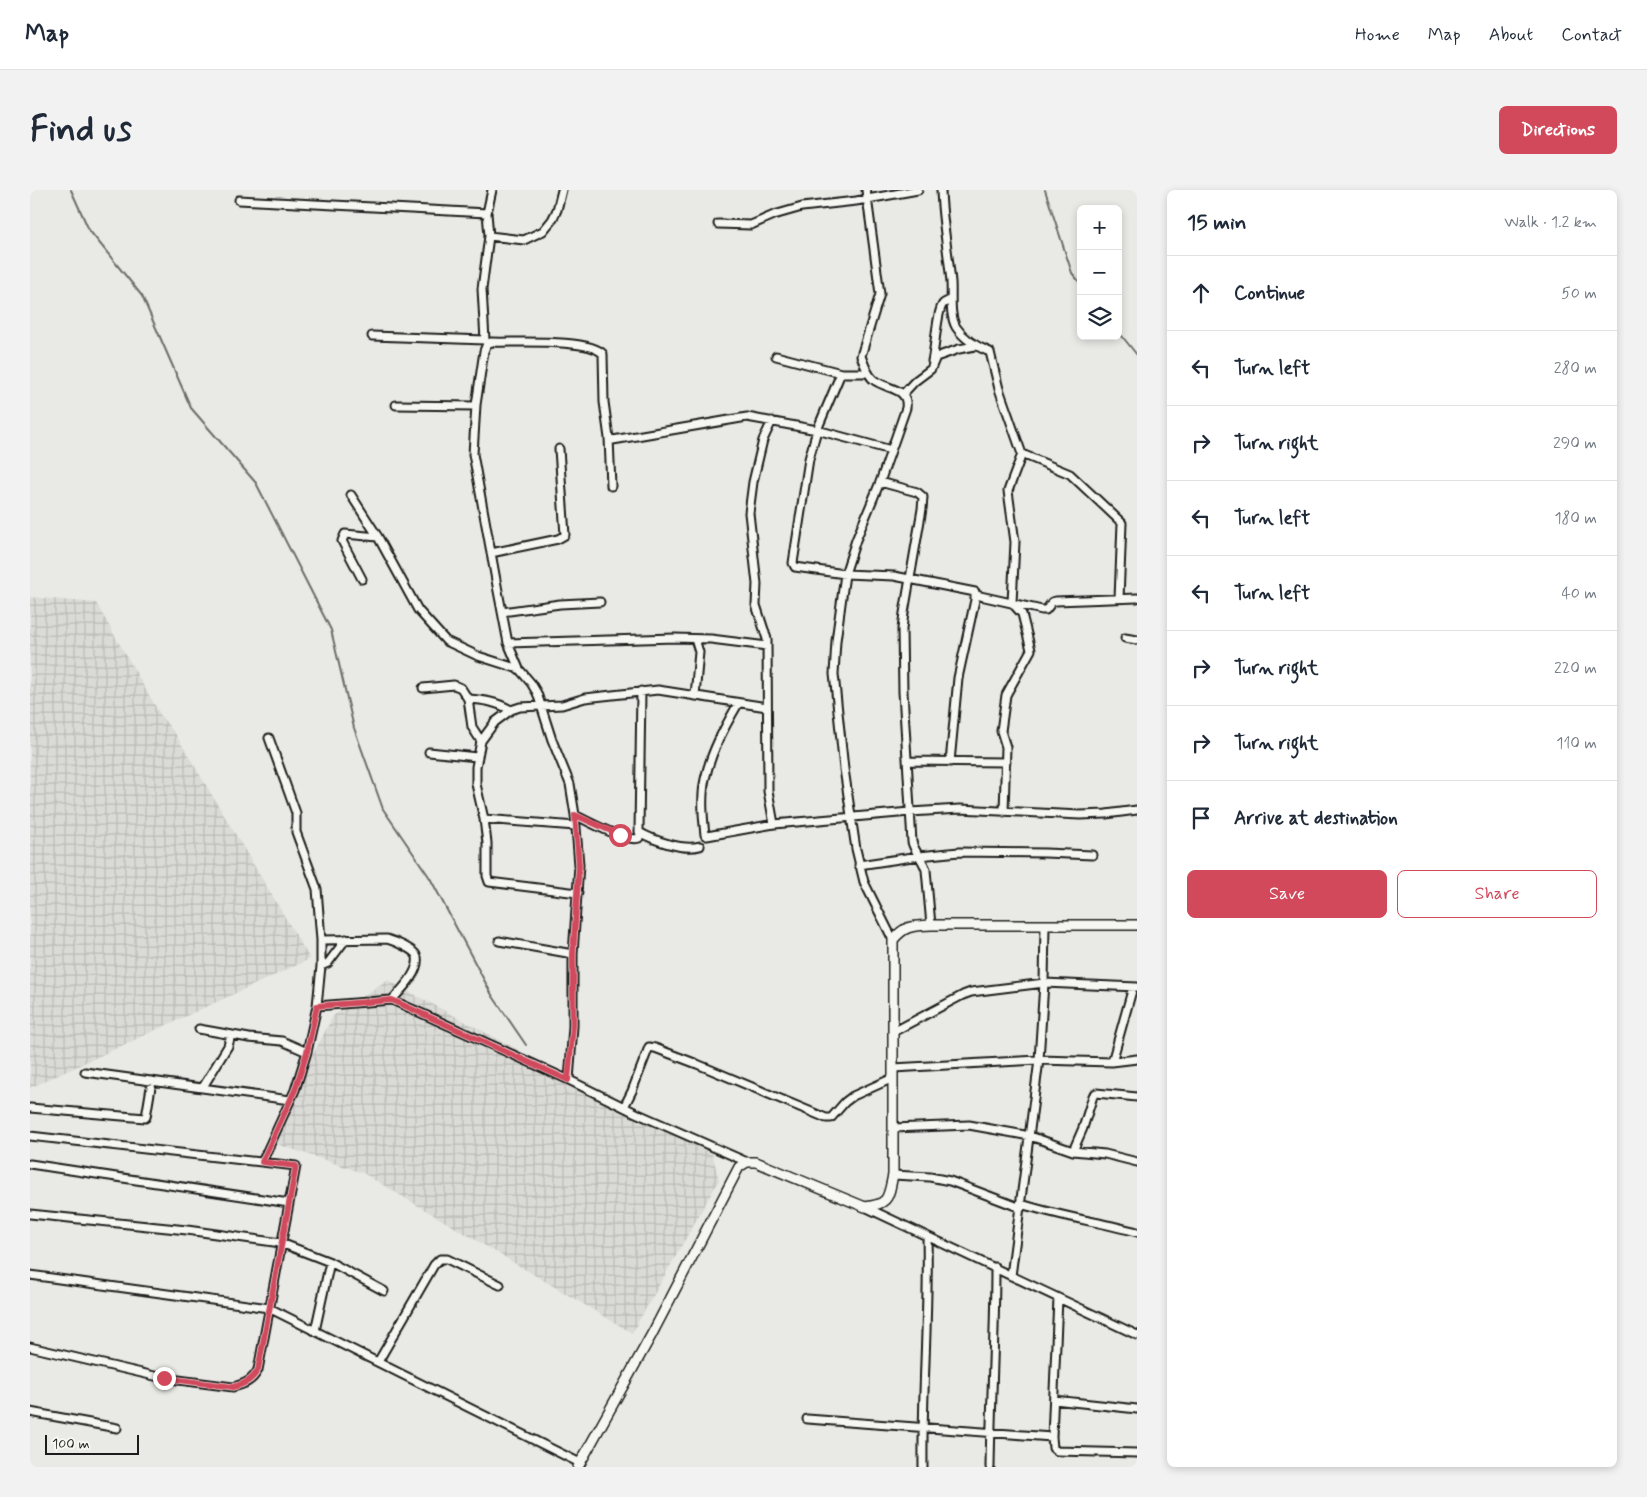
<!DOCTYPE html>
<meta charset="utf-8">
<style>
:root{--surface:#fff;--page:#f2f2f3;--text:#1f2937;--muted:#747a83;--line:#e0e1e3;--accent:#d1495b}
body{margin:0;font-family:Mynerve,sans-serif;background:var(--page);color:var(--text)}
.controls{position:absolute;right:15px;top:15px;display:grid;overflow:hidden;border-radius:8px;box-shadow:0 2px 8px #0003}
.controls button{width:45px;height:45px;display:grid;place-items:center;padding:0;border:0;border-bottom:1px solid var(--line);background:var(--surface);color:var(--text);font:25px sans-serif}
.scale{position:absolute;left:15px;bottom:12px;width:94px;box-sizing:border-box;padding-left:5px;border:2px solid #1c1c1c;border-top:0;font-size:14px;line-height:18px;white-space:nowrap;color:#1c1c1c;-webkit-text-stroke:4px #f6f6f2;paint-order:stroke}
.stop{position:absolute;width:15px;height:15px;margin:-11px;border:4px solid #d1495b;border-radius:50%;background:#fff}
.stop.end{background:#d1495b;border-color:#fff;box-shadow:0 1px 5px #0008}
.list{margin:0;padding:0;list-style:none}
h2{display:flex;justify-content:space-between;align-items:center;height:65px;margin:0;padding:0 20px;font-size:21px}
h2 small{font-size:16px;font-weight:400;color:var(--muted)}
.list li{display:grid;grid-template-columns:32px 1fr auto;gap:15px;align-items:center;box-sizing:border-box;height:75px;padding:0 20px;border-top:1px solid var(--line)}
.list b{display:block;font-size:19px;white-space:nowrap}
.list em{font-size:16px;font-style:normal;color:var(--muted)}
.actions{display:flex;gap:10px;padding:15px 20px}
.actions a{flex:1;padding:11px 0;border:1px solid var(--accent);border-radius:8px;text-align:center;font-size:18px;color:var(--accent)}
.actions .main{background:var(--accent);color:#fff}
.icon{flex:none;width:28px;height:28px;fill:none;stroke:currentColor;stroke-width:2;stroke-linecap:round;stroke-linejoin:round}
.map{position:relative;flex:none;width:1107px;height:1277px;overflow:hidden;border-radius:8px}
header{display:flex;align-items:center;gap:30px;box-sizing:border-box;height:70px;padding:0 25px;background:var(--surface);border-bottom:1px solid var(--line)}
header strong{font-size:24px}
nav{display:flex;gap:28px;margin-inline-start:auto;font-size:18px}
.intro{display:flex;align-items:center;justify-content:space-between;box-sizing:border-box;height:120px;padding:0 30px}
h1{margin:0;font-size:35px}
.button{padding:12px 22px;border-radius:8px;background:var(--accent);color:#fff;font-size:18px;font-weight:700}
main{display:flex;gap:30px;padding:0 30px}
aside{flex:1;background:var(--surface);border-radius:8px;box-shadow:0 2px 8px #0003}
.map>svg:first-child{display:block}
</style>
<header>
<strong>Map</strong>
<nav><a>Home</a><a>Map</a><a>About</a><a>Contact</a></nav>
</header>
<div class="intro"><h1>Find us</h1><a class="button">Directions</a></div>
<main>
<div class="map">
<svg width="1107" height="1277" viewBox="0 0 1107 1277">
<defs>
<pattern id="industrial-grid" width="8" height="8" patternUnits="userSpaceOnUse" patternTransform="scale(1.25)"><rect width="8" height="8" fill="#dadad6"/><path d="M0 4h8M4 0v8" fill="none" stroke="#babab7"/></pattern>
</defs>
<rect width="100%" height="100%" fill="#e9e9e5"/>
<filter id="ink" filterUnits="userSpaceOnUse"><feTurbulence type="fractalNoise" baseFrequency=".02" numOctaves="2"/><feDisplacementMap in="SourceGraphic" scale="10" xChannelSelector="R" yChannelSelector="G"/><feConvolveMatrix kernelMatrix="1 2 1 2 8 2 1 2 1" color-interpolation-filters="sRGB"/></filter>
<g filter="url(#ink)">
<!-- industrial -->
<path fill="url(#industrial-grid)" d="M0 407 66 413 131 526 146 545 280 769 0 898Z
M357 790 682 963 689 990 602 1143 333 983 238 951 303 826Z"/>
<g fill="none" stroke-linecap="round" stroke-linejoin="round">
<!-- stream -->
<path stroke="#6d6d6c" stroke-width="2" d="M41 0 59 40 112 106 161 218 226 293 301 440 324 538 353 619 400 688 462 805 496 855
M1015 0 1042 83 1051 94
M1088 141 1107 165"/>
<!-- minor casing -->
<g stroke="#1c1c1c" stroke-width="11">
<path id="minor" d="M836 0 850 104 831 166C834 174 838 186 844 190 857 200 879 197 876 218L850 292 826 350 815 384 806 451 804 484 814 579 826 659 834 692 863 750
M911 0C912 31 918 61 921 92 922 106 919 124 926 137 934 149 947 157 960 162L969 199 992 264 1040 284 1092 333 1089 409
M209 10 457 23
M688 34 721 35 744 25 772 17 826 11 888 0
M459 46 494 50 513 41 522 30 527 20 532 0
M342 146 455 150 457 154
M455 150 452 99 459 46 457 23 462 0
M746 166 811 183H838
M902 171C905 159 907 120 913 114 915 112 918 111 920 110
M811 183 787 240 779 269 763 373 765 377 815 384 864 386 945 402V410L928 488 920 572
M873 204 885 191 901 179 906 167 929 159 945 156
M366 215 446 216
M742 231 733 250 723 292 719 323 727 394 726 415 737 449 738 601 744 634
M579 248 583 250 717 227 787 240 861 260
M850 292 887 302 893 307 892 319 874 423 872 439 873 502 882 652C885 663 893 669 896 680L901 735
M321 305 348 347 388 420 416 451 448 466 489 479
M461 363 528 349 535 345 529 259
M332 389 312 351 315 344 348 347
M946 405 1012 420H1016L1022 412 1026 411 1107 408
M472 422 530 414 570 412
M1095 448 1107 450
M665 449 669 462 665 506
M478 453 645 448 681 449 737 456
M393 498 424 495 431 498 438 509 442 537 451 551
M611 501 609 642C623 650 653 661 670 656
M438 509C454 510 467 512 481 520
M708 514C694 538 681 562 675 589 671 607 673 627 675 645L677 646 744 634 880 622 930 619 1050 625 1076 624 1107 620
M239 548 266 623V642L287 699 291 750V776L287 816 277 862
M399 562 447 567
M877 571 976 572
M974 622 976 557 971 541 976 505 1001 460 992 424 982 413 985 352 978 301 992 264
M545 625C557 631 598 653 609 648L610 643
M454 629 457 653V686L459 692 548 703
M546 636 454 629 446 594V577L451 551 465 532 481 520 490 517 532 515 555 508 628 500 737 517
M829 675 889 666 929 662 1015 663 1062 665
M291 750 357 749C364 751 386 760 387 767 390 782 371 800 362 810
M469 751 543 764
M291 776 298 773 316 749
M287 816 362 810 539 890 606 923 717 972
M169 839 219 848 252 851 277 862 265 900 232 972
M863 842 933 805 941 802 1014 793 1107 797
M1082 872 1103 797
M863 878 1009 870 1082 872 1107 869
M55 882 260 910
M539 890 543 836V764L549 675 545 625 540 594 522 550 507 503 501 493 489 479 478 453 468 401 443 264 446 215 454 161 457 154 461 152C483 153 560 148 573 164L574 212 579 248 581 296
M173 897 198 856 201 845
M594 917 602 901 619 857 625 858 667 874 796 928H801L815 912 823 906 863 888
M0 918 115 928 116 927 122 891
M863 938 939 935 1000 946 1043 961 1075 964 1107 972
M0 946 266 976 228 1180C222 1191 215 1194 203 1197L133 1188 0 1157
M1043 961 1053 938 1063 906 1066 903 1107 907
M0 974 259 1013
M863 985 900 987 920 991 991 1018
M991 1014C1029 1026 1068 1032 1107 1042
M835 1017 1107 1145
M0 1024 157 1040 251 1053 300 1072 354 1101
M0 1085 239 1118 550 1273
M981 1086 1009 870 1014 793 1015 735
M1028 1108 1022 1247 1023 1258 1027 1261 1107 1263
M285 1141 300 1072
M348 1172 404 1075 410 1069H417L470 1095
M1024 1210 1107 1219
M0 1222 87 1238
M777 1229 1022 1247
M893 1277C892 1200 899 1123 897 1046
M960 1277C961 1210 965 1144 965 1077"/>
</g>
<!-- tertiary casing -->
<g stroke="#1c1c1c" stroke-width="12">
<path id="tertiary" d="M548 1277 622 1144 709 977 717 972H726L835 1017C860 1014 858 1007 863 985V750C875 735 883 736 901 735H1107"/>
</g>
<!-- minor -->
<use href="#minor" stroke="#f6f6f2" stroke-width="7"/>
<!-- tertiary -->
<use href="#tertiary" stroke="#f6f6f2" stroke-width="9"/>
</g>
</g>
<g fill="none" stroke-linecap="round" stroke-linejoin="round" filter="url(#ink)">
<!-- route -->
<path stroke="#d1495b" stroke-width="6" d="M134 1188 203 1197C215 1194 222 1190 228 1180L266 976 232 972 265 900 277 862 287 816 362 810 538 890 543 836V764L549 675 545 625 590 645"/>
</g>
</svg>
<div class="controls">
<button>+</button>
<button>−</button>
<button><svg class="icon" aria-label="layers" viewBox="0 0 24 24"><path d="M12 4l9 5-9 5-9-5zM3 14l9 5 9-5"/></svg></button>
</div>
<div class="scale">100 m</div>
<div class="stop" style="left:590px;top:645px"></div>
<div class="stop end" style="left:134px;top:1188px"></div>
</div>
<aside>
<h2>15 min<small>Walk · 1.2 km</small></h2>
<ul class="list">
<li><svg class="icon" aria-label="ahead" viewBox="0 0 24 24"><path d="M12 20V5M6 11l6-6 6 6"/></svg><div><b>Continue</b></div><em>50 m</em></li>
<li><svg class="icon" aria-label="left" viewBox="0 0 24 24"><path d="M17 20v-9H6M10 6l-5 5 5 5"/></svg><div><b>Turn left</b></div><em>280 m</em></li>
<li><svg class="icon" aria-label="right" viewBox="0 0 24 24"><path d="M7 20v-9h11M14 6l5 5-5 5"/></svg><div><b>Turn right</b></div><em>290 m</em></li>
<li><svg class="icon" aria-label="left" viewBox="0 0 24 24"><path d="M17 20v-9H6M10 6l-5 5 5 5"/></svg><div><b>Turn left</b></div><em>180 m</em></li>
<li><svg class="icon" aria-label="left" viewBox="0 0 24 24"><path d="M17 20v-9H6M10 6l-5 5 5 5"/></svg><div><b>Turn left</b></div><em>40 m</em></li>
<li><svg class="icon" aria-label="right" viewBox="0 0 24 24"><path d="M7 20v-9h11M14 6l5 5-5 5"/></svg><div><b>Turn right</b></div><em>220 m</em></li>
<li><svg class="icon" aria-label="right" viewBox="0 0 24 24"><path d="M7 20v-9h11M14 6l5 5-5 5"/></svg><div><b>Turn right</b></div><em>110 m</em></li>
<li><svg class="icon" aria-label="arrive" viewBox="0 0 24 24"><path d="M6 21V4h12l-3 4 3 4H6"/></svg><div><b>Arrive at destination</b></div></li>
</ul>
<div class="actions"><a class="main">Save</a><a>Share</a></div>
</aside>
</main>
